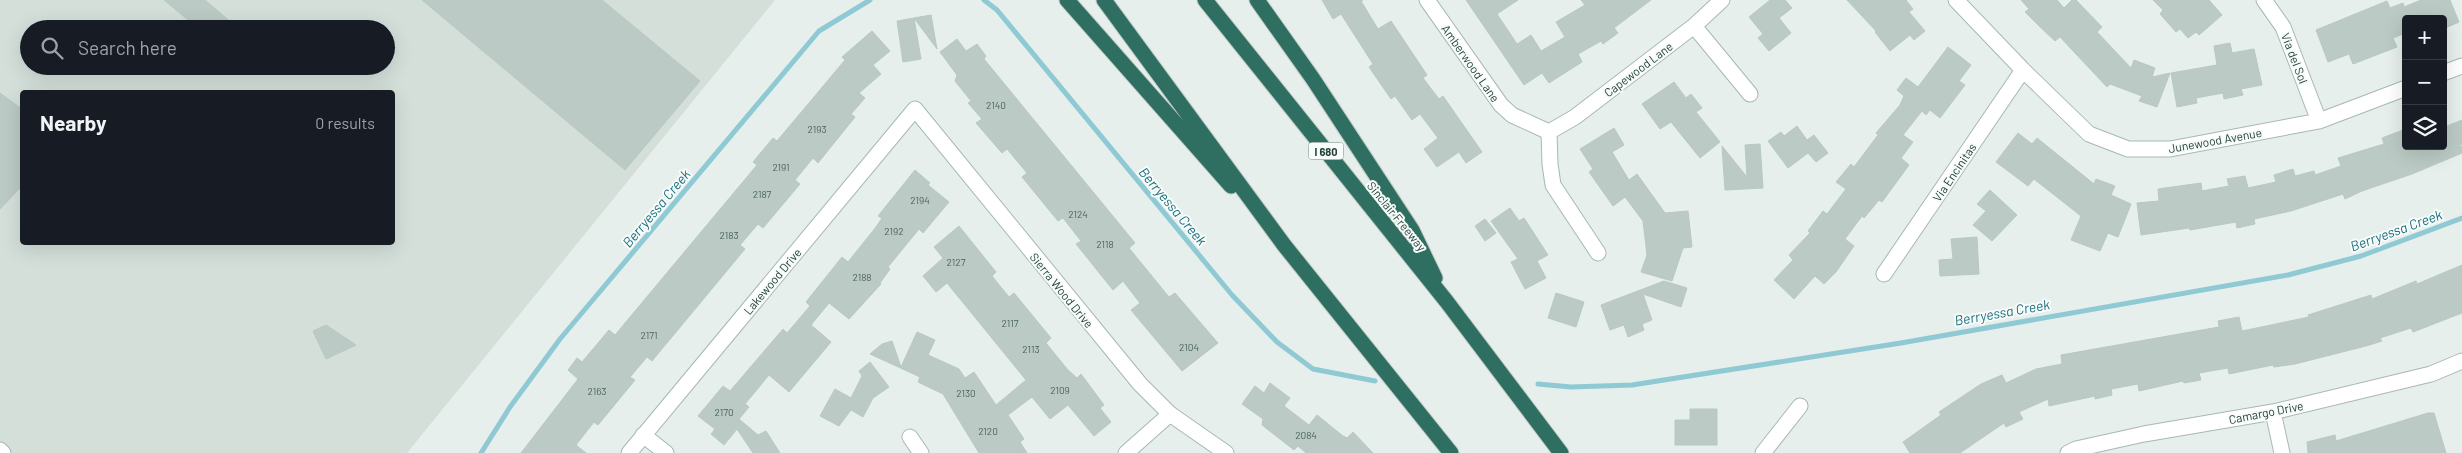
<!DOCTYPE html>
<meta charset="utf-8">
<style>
:root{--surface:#171b24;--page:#242831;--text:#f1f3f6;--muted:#9ea1a6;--line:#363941}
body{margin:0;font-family:Barlow,sans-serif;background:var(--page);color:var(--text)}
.controls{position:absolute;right:15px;top:15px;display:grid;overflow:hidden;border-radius:5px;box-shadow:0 5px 20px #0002}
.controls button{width:45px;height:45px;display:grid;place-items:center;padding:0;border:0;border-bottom:1px solid var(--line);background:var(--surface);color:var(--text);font:25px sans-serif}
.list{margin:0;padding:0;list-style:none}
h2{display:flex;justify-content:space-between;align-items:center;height:65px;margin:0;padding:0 20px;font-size:21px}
h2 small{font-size:16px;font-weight:400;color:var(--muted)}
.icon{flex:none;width:28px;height:28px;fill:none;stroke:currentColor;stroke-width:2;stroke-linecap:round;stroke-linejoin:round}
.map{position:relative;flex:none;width:2462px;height:453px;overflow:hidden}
.search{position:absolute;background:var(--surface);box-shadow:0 5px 20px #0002;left:20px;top:20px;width:375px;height:55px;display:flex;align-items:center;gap:12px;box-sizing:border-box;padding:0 18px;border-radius:28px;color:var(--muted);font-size:19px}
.panel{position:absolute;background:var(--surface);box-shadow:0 5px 20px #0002;left:20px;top:90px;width:375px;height:155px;border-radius:5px}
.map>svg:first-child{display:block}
</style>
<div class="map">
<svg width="2462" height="453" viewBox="0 0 2462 453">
<rect width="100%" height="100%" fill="#e6efeb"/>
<!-- built -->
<path fill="#d4dfda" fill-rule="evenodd" d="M0 0H775L407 453H0ZM29 29H386V66H29ZM22 92H392V242H22Z"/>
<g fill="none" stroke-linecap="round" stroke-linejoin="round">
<!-- stream -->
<path stroke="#8ec9d4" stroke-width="5" d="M984 0 997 10 1232 295 1277 342 1313 369 1375 381
M1538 384 1571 387 1632 385 1901 343 2288 275 2361 256 2462 218
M481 453 510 407 560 339 819 31 870 0"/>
</g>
<!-- building -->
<path fill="#bbcac4" stroke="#b8c9c2" d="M164 0H205L239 29H199Z
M422 0H602L700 81 625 170Z
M1322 0H1363L1361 1 1378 29 1391 21 1427 75 1423 78 1439 99 1443 96 1482 152 1466 163 1459 152 1437 167 1424 149 1438 138 1420 114 1412 120 1395 96 1391 99 1369 67 1373 64 1341 14 1333 19Z
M1466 0H1518L1497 14 1517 44 1531 35 1541 51 1565 37 1556 22 1585 5 1581 0H1651L1614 28 1618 33 1603 44 1601 41 1578 54 1582 62 1549 83 1542 73 1524 85Z
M1770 0H1785L1792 8 1779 18 1791 33 1769 51 1758 38 1763 34 1749 17Z
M1847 0H1906L1913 9 1909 12 1925 31 1914 40 1910 35 1890 51 1875 32 1876 31Z
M2021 0H2057L2064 8 2072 0H2076L2102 27 2097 32 2131 68 2134 60 2155 68 2152 77 2170 73 2157 107 2139 101 2142 96 2110 84 2107 87 2060 37 2055 41 2038 25 2025 12 2029 9Z
M2153 0H2209L2222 15 2199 35 2196 32 2188 38 2180 29 2176 32 2160 14 2163 10Z
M2421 0H2450L2459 22 2443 29V19H2406V33L2393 38 2397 47 2353 64 2349 54 2328 62 2316 30 2387 1 2390 8 2403 3 2404 7Z
M931 15 937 49 914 18 921 59 903 62 897 21Z
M872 31 890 51 873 65 881 74 859 93 865 98 851 114 855 117 818 163 813 158 795 180 800 184 763 228 758 224 740 245 745 249 652 361 647 357 630 377 635 380 598 425 594 422 576 445 586 453H521L578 379 568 370 577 358 582 362 609 330 615 335 757 165 753 162 773 138 777 141 845 60 842 57Z
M957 39 966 51 977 44 986 56 984 59 1135 243 1129 248 1169 297 1175 293 1218 343 1182 371 1131 310 1140 303 1123 281 1113 290 1076 244 1081 241 1063 218 1058 221 1022 177 1027 173 1007 149 1002 153 976 123 982 119 968 103 971 101 955 81 957 75 940 52Z
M2230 43 2232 53 2254 49 2262 85 2241 89 2243 95 2224 99 2223 93 2196 98 2197 103 2177 107 2171 73 2217 65 2214 46Z
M1948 47 1971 65 1959 81 1965 85 1940 118 1930 110 1926 115 1922 111 1903 135 1913 142 1901 158 1909 165 1882 202 1879 200 1864 218 1862 216 1845 239 1854 246 1836 272 1824 284 1815 276 1794 299 1774 280 1793 260 1789 255 1810 233 1808 231 1823 211 1827 214 1846 189 1836 182 1851 164 1854 167 1878 135 1876 133 1900 105 1904 96 1897 90 1906 78 1918 87Z
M1674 82 1686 98 1691 94 1702 108 1696 112 1720 142 1700 158 1671 122 1660 129 1642 104Z
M0 93 22 109V186L0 209Z
M2443 119 2447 126 2462 120V144L2457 146H2462V153L2412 174 2362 191 2345 199 2343 194 2291 211 2254 219 2255 224 2237 228 2236 222 2190 230 2189 228 2141 235 2137 203 2159 201 2158 189 2201 183 2202 191 2229 186 2227 179 2245 176 2248 188 2276 182 2274 175 2293 169 2295 176 2314 171 2315 175 2341 166 2338 158 2384 144 2382 138 2406 129V146H2443Z
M1797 126 1807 140 1814 135 1828 153 1816 162 1808 153 1788 168 1768 141 1781 132 1784 136Z
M1614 128 1624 145 1612 152 1629 180 1637 174 1665 213 1688 211 1692 247 1683 248 1672 281 1641 272 1647 255 1643 221 1625 197 1613 206 1589 172 1593 169 1580 149Z
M2018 133 2032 144 2037 138 2094 184 2096 179 2115 186 2111 195 2131 204 2118 237 2108 233 2100 251 2071 240 2081 216 2034 179 2028 186 1996 162Z
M1760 144 1763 188 1725 190 1722 146 1747 177 1745 145Z
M915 170 930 183 928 185 949 202 923 233 919 229 888 267 890 269 880 283 881 284 849 319 829 303 811 325 831 342 789 392 769 375 745 404 749 407 739 419 758 435 766 431 780 453H753L737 429 724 445 711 434 715 429 698 416 723 386 730 391 783 329 787 333 810 306 806 302 842 257 848 262 876 227 882 218 878 216Z
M1990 190 2017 215 1992 241 1973 225 1986 211 1977 204Z
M1510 208 1519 221 1524 218 1548 255 1537 261 1546 278 1525 289 1511 262 1518 259 1491 221Z
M1485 219 1496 233 1485 241 1475 226Z
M959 226 996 272 992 276 1009 297 1014 293 1051 338 1046 343 1068 370 1077 378 1081 374 1104 405 1100 408 1111 422 1094 436 1068 405 1050 419 1032 397 1008 415 1024 439 1020 442 1027 453H979L943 394 918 382 920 377 870 354 882 344 892 341 901 367 917 332 935 340 928 355 959 369 965 378 974 372 996 405 1026 380 947 283 936 292 923 276 943 258 934 247Z
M1977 237 1979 274 1940 276 1939 260 1953 259 1951 239Z
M2462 265V313L2413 332 2411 328 2380 338 2382 341 2366 346 2295 364 2274 367 2273 365 2229 374 2228 368 2199 373 2201 380 2184 383 2183 381 2139 391 2138 384 2111 389 2112 395 2095 399V396L2049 406 2048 399 2019 412 2023 419 2006 427 2004 423 1960 453H1910L1903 442 1941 415 1939 412 1981 384 2002 375 2006 383 2036 369 2062 364 2061 355 2219 327 2218 321 2239 317 2242 331 2309 317 2308 315 2371 295 2372 299 2416 281 2417 284Z
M1664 281 1687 288 1681 307 1643 294 1652 320 1642 324 1644 330 1628 337 1624 325 1610 330 1601 305Z
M1556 293 1584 302 1576 327 1548 318Z
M326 325 356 345 326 359 313 331Z
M870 362 889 387 873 398 863 417 851 410 839 426 820 416 835 389 851 398 862 376 859 371Z
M1270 383 1290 398 1284 406 1309 425 1317 415 1343 436 1347 438 1353 432 1373 453H1306L1298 446 1294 450 1262 425 1263 419 1242 404 1255 386 1264 393Z
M1690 409H1717V445H1675V420H1690Z
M2428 413H2434L2446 453H2308L2307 442 2335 435 2336 441Z"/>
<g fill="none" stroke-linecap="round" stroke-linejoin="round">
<!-- minor casing -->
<g stroke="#a8b8b2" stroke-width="17">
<path id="minor" d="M1427 0 1501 105 1512 115 1549 132
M1956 0 2023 70 2089 134 2128 149H2170L2319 121 2406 88
M2264 0 2283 27 2319 121
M1694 26 1750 94
M2443 73 2462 66
M1549 132 1575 117 1694 26 1722 0
M1549 132 1550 164 1553 185 1598 253
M1884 274 2023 70
M2273 412 2282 453
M643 435 666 453
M910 437 921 453
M0 450 3 453
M629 453 915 109 1140 384 1170 414 1226 453
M1763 453 1800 406
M2068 453 2076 449 2144 434 2273 412 2431 374 2462 361"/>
</g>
<!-- tertiary casing -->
<g stroke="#a8b8b2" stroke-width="17">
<path id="tertiary" d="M1126 453 1170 414"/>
</g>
<!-- motorway casing -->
<g stroke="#c2cac8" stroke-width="17">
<path id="motorway" d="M1067 0 1231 186
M1104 0 1284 245 1451 453
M1205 0 1447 302 1561 453
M1257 0 1313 79 1412 230 1435 278"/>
</g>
<!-- minor -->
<use href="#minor" stroke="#fff" stroke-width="15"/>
<!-- tertiary -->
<use href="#tertiary" stroke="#fff" stroke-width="15"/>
<!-- motorway -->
<use href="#motorway" stroke="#2f6f62" stroke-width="15"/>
</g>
<g text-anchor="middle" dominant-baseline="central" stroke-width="4" stroke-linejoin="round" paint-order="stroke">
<!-- number labels -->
<g font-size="10" fill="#4a645c">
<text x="996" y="105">2140</text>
<text x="817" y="129">2193</text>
<text x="781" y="167">2191</text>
<text x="762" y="194">2187</text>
<text x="920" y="200">2194</text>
<text x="1078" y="214">2124</text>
<text x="894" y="231">2192</text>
<text x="729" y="235">2183</text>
<text x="1105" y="244">2118</text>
<text x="956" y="262">2127</text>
<text x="862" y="277">2188</text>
<text x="1010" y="323">2117</text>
<text x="649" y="335">2171</text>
<text x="1189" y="347">2104</text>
<text x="1031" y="349">2113</text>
<text x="1060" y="390">2109</text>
<text x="597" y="391">2163</text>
<text x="966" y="393">2130</text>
<text x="724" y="412">2170</text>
<text x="988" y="431">2120</text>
<text x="1306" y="435">2084</text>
</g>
<!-- shield labels -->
<rect fill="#f7fbf9" stroke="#637a73" stroke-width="1" x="1308.5" y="142.5" width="35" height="17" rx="4"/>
<g font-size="11" font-weight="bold" fill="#24423a">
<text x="1326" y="151">I 680</text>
</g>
<!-- street labels -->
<g font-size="12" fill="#24423a" stroke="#f7fbf9">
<text transform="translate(2295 58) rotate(69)">Via del Sol</text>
<text transform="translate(1471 63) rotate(55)">Amberwood Lane</text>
<text transform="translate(1638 69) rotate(-37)">Capewood Lane</text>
<text transform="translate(2215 140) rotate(-10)">Junewood Avenue</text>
<text transform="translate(1954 172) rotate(-56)">Via Encinitas</text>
<text transform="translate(1397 216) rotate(51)">Sinclair Freeway</text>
<text transform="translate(772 281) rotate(-50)">Lakewood Drive</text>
<text transform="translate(1062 290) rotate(51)">Sierra Wood Drive</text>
<text transform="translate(2266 412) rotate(-11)">Camargo Drive</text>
</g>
<!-- water labels -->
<g font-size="14" font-style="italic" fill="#1c6f80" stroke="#f7fbf9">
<text transform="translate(1173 206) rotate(50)">Berryessa Creek</text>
<text transform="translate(656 208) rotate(-50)">Berryessa Creek</text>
<text transform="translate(2396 230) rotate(-20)">Berryessa Creek</text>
<text transform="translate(2002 312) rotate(-10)">Berryessa Creek</text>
</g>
</g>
</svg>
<div class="controls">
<button>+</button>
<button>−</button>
<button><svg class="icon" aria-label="layers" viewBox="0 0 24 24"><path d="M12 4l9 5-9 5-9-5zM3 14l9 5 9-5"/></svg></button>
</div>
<div class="search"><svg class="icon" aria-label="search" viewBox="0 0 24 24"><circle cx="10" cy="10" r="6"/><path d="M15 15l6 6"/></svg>Search here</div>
<section class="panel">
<h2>Nearby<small>0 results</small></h2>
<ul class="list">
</ul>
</section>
</div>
